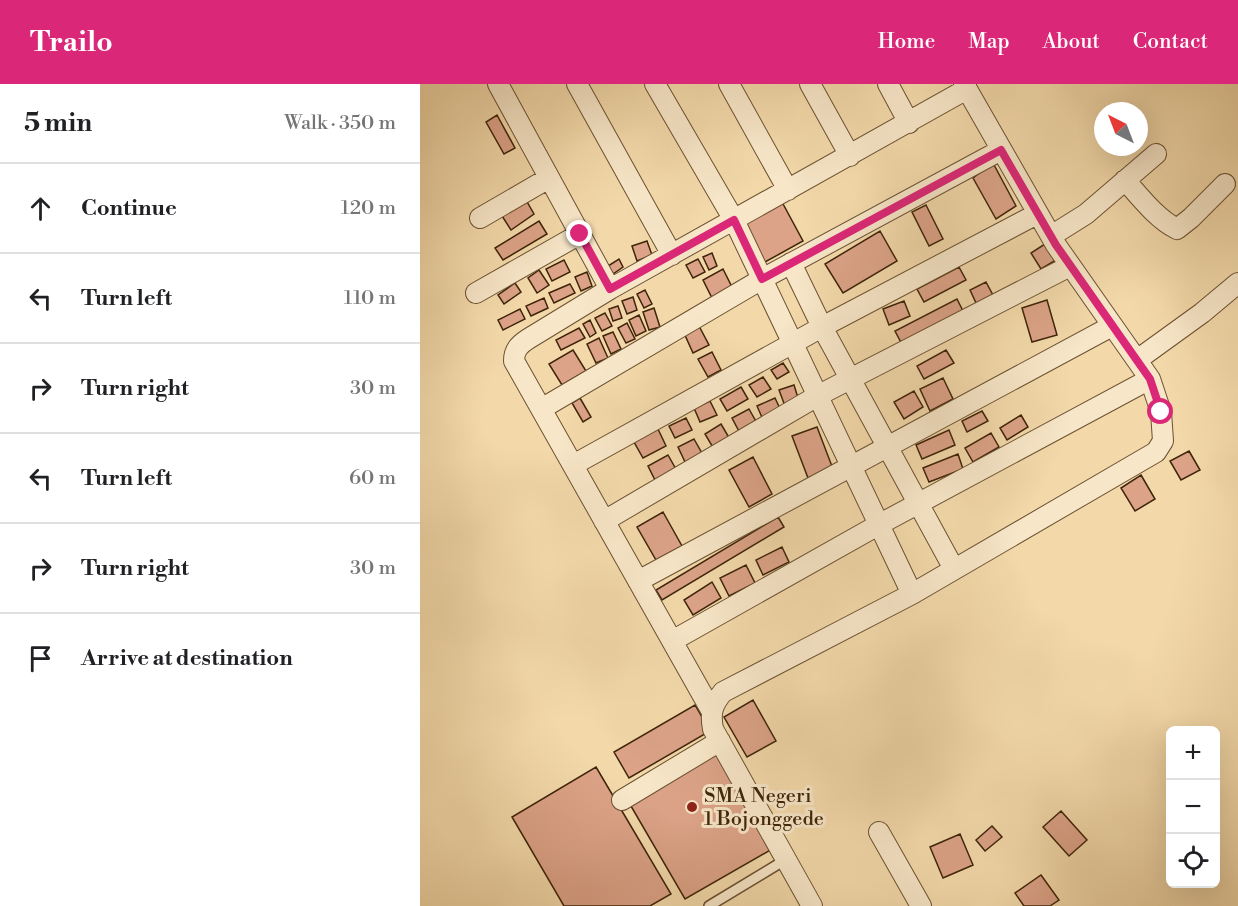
<!DOCTYPE html>
<meta charset="utf-8">
<style>
:root{--surface:#fff;--page:#f2f2f2;--text:#202124;--muted:#757577;--line:#e0e0e0;--accent:#db2777}
body{margin:0;font-family:"Libre Bodoni",serif;background:var(--page);color:var(--text)}
.controls{position:absolute;right:18px;bottom:18px;display:grid;overflow:hidden;border-radius:9px;box-shadow:0 6px 24px #0002}
.controls button{width:54px;height:54px;display:grid;place-items:center;padding:0;border:0;border-bottom:2px solid var(--line);background:var(--surface);color:var(--text);font:30px sans-serif}
.compass{position:absolute;left:674px;top:18px;width:54px;height:54px;border-radius:50%;background:var(--surface);box-shadow:0 6px 24px #0002;rotate:318deg}
.stop{position:absolute;width:18px;height:18px;margin:-14px;border:4px solid #db2777;border-radius:50%;background:#fff}
.stop.end{background:#db2777;border-color:#fff;box-shadow:0 2px 6px #0008}
.list{margin:0;padding:0;list-style:none}
h2{display:flex;justify-content:space-between;align-items:center;height:78px;margin:0;padding:0 24px;font-size:26px}
h2 small{font-size:20px;font-weight:400;color:var(--muted)}
.list li{display:grid;grid-template-columns:39px 1fr auto;gap:18px;align-items:center;box-sizing:border-box;height:90px;padding:0 24px;border-top:2px solid var(--line)}
.list b{display:block;font-size:22px;white-space:nowrap}
.list em{font-size:20px;font-style:normal;color:var(--muted)}
.icon{flex:none;width:33px;height:33px;fill:none;stroke:currentColor;stroke-width:2;stroke-linecap:round;stroke-linejoin:round}
.map{position:relative;flex:none;width:818px;height:822px;overflow:hidden}
header{display:flex;align-items:center;gap:36px;box-sizing:border-box;height:84px;padding:0 30px;background:var(--accent);color:#fff}
header strong{font-size:28px}
nav{display:flex;gap:33px;margin-inline-start:auto;font-size:21px}
main{display:flex}
aside{flex:1;background:var(--surface)}
.map>svg:first-child{display:block}
</style>
<header>
<strong>Trailo</strong>
<nav><a>Home</a><a>Map</a><a>About</a><a>Contact</a></nav>
</header>
<main>
<aside>
<h2>5 min<small>Walk · 350 m</small></h2>
<ul class="list">
<li><svg class="icon" aria-label="ahead" viewBox="0 0 24 24"><path d="M12 20V5M6 11l6-6 6 6"/></svg><div><b>Continue</b></div><em>120 m</em></li>
<li><svg class="icon" aria-label="left" viewBox="0 0 24 24"><path d="M17 20v-9H6M10 6l-5 5 5 5"/></svg><div><b>Turn left</b></div><em>110 m</em></li>
<li><svg class="icon" aria-label="right" viewBox="0 0 24 24"><path d="M7 20v-9h11M14 6l5 5-5 5"/></svg><div><b>Turn right</b></div><em>30 m</em></li>
<li><svg class="icon" aria-label="left" viewBox="0 0 24 24"><path d="M17 20v-9H6M10 6l-5 5 5 5"/></svg><div><b>Turn left</b></div><em>60 m</em></li>
<li><svg class="icon" aria-label="right" viewBox="0 0 24 24"><path d="M7 20v-9h11M14 6l5 5-5 5"/></svg><div><b>Turn right</b></div><em>30 m</em></li>
<li><svg class="icon" aria-label="arrive" viewBox="0 0 24 24"><path d="M6 21V4h12l-3 4 3 4H6"/></svg><div><b>Arrive at destination</b></div></li>
</ul>
</aside>
<div class="map">
<svg width="818" height="822" viewBox="0 0 818 822">
<rect width="100%" height="100%" fill="#f3d9aa"/>
<filter id="stains"><feTurbulence type="fractalNoise" baseFrequency=".00333" numOctaves="4"/><feColorMatrix values="0 0 0 0 .2 0 0 0 0 .09 0 0 0 0 .02 0 0 0 .5 -.17"/></filter>
<radialGradient id="worn" r=".72"><stop offset=".6" stop-color="#630" stop-opacity="0"/><stop offset="1" stop-color="#630" stop-opacity=".3"/></radialGradient>
<!-- building -->
<path fill="#dca388" stroke="#3e2409" stroke-width="1.5" d="M77 31 95 64 84 70 66 38Z
M573 79 596 122 576 135 553 94Z
M106 116 114 130 91 146 82 132Z
M362 118 383 157 345 178 324 139Z
M506 121 523 155 509 162 492 128Z
M119 137 127 150 83 176 75 164Z
M460 147 477 177 423 209 405 180Z
M631 156 641 173 621 185 611 169Z
M227 157 232 171 217 177 212 162Z
M292 169 297 182 289 186 283 173Z
M199 175 203 183 193 190 188 182Z
M278 175 285 188 273 194 266 181Z
M144 176 150 188 132 197 126 185Z
M539 183 546 196 504 218 497 205Z
M303 185 312 203 292 214 283 196Z
M119 186 129 201 117 209 108 194Z
M167 188 172 202 161 207 155 193Z
M566 198 574 213 557 221 550 206Z
M95 199 101 208 84 220 78 211Z
M150 200 155 209 134 219 129 209Z
M225 206 232 220 224 224 217 210Z
M213 213 217 226 207 230 202 217Z
M124 214 128 224 111 232 106 222Z
M537 215 546 233 484 264 475 247Z
M627 216 637 251 612 258 602 224Z
M484 217 490 232 469 241 463 225Z
M198 222 202 234 193 237 189 225Z
M234 224 240 243 229 246 223 228Z
M100 225 105 235 83 246 78 236Z
M185 229 192 242 182 247 175 234Z
M219 231 226 247 216 252 209 236Z
M170 236 176 249 170 253 163 240Z
M207 239 215 255 206 259 198 244Z
M279 242 289 261 273 269 264 249Z
M159 244 165 254 141 266 136 256Z
M193 248 201 265 191 270 183 252Z
M179 254 188 274 176 279 167 260Z
M153 266 166 287 142 301 129 280Z
M526 266 534 279 504 295 497 282Z
M292 268 301 286 288 293 278 275Z
M363 279 369 288 357 295 351 286Z
M343 293 351 305 337 313 329 301Z
M523 294 533 315 510 327 500 305Z
M374 301 379 317 365 322 359 306Z
M321 303 328 315 307 327 300 315Z
M494 307 503 323 484 335 474 318Z
M160 314 171 333 163 338 152 319Z
M355 314 362 329 344 338 337 322Z
M290 317 297 331 280 338 274 324Z
M329 325 338 341 321 351 312 334Z
M562 327 568 337 547 348 542 337Z
M601 331 608 343 587 356 580 344Z
M266 334 272 346 255 354 249 342Z
M301 340 311 357 295 367 285 350Z
M397 343 413 385 388 394 372 352Z
M238 345 246 362 223 374 214 358Z
M529 346 535 361 502 375 496 361Z
M571 349 579 363 553 378 545 364Z
M274 355 283 371 266 380 258 363Z
M769 367 780 386 761 396 750 377Z
M538 370 543 385 509 398 503 384Z
M248 371 257 387 236 398 228 382Z
M333 373 352 410 329 423 309 386Z
M721 391 735 415 715 427 701 404Z
M243 428 262 462 236 476 217 443Z
M358 433 364 443 242 516 236 506Z
M362 463 369 478 343 491 336 476Z
M326 481 335 499 309 512 300 494Z
M292 498 301 514 273 531 264 516Z
M333 616 356 657 327 673 304 633Z
M275 621 290 647 209 694 194 668Z
M300 663 354 764 265 815 208 717Z
M176 683 251 810 230 822H144L92 733Z
M641 727 667 756 649 772 623 743Z
M572 742 582 753 565 767 556 756Z
M540 750 553 781 523 794 510 763Z
M621 791 639 816 630 822H604L595 809Z"/>
<g fill="none" stroke-linecap="round" stroke-linejoin="round">
<!-- lane casing -->
<g stroke="#6b5131" stroke-width="12">
<path id="lane" d="M289 822 365 776"/>
</g>
<!-- street casing -->
<g stroke="#6b5131" stroke-width="22">
<path id="street" d="M78 0 190 205
M157 0 252 171
M235 0 314 136 492 510
M309 0 368 106
M390 0 430 72
M468 0 489 39
M705 96C720 113 737 135 757 145L771 134 805 100
M60 134 129 94
M631 152 666 130 736 70
M371 179 402 243 534 485
M56 209 160 150
M717 276 782 229 818 199
M121 325 342 195 581 66
M153 381 402 243 617 130
M184 437 399 311 650 182
M218 497 692 242
M252 557 460 440 730 295
M291 626 94 277C94 266 99 261 108 255L190 205 547 5
M202 716 300 657
M459 748 501 822
M392 822 293 645C290 629 292 621 303 608L492 510 736 368 743 357 741 328 730 295 636 161 544 0"/>
</g>
<!-- lane -->
<use href="#lane" stroke="#f7e6c8" stroke-width="9"/>
<!-- street -->
<use href="#street" stroke="#f7e6c8" stroke-width="20"/>
</g>
<g fill="none" stroke-linecap="round" stroke-linejoin="round">
<!-- route -->
<path stroke="#db2777" stroke-width="8" d="M160 150 190 205 314 136 342 195 581 66 636 161 730 295 741 328"/>
</g>
<!-- markers -->
<circle fill="#8f2418" stroke="#f7e6c8" stroke-width="2" cx="272" cy="723" r="6"/>
<g text-anchor="middle" dominant-baseline="central" stroke-width="6" stroke-linejoin="round" paint-order="stroke">
<!-- poi labels -->
<g font-size="20" fill="#3e2409" stroke="#f7e6c8" text-anchor="start">
<text x="284" y="712">SMA Negeri<tspan x="284" dy="23">1 Bojonggede</tspan></text>
</g>
</g>
<rect width="100%" height="100%" filter="url(#stains)"/>
<rect width="100%" height="100%" fill="url(#worn)"/>
</svg>
<div class="controls">
<button>+</button>
<button>−</button>
<button><svg class="icon" aria-label="locate" viewBox="0 0 24 24"><circle cx="12" cy="12" r="6"/><path d="M12 2v4M12 18v4M2 12h4M18 12h4"/></svg></button>
</div>
<svg class="compass" viewBox="-18 -18 36 36"><path d="M0-13l5 13h-10z" fill="#e53935"/><path d="M0 13l5-13h-10z" fill="#757577"/></svg>
<div class="stop" style="left:741px;top:328px"></div>
<div class="stop end" style="left:160px;top:150px"></div>
</div>
</main>
